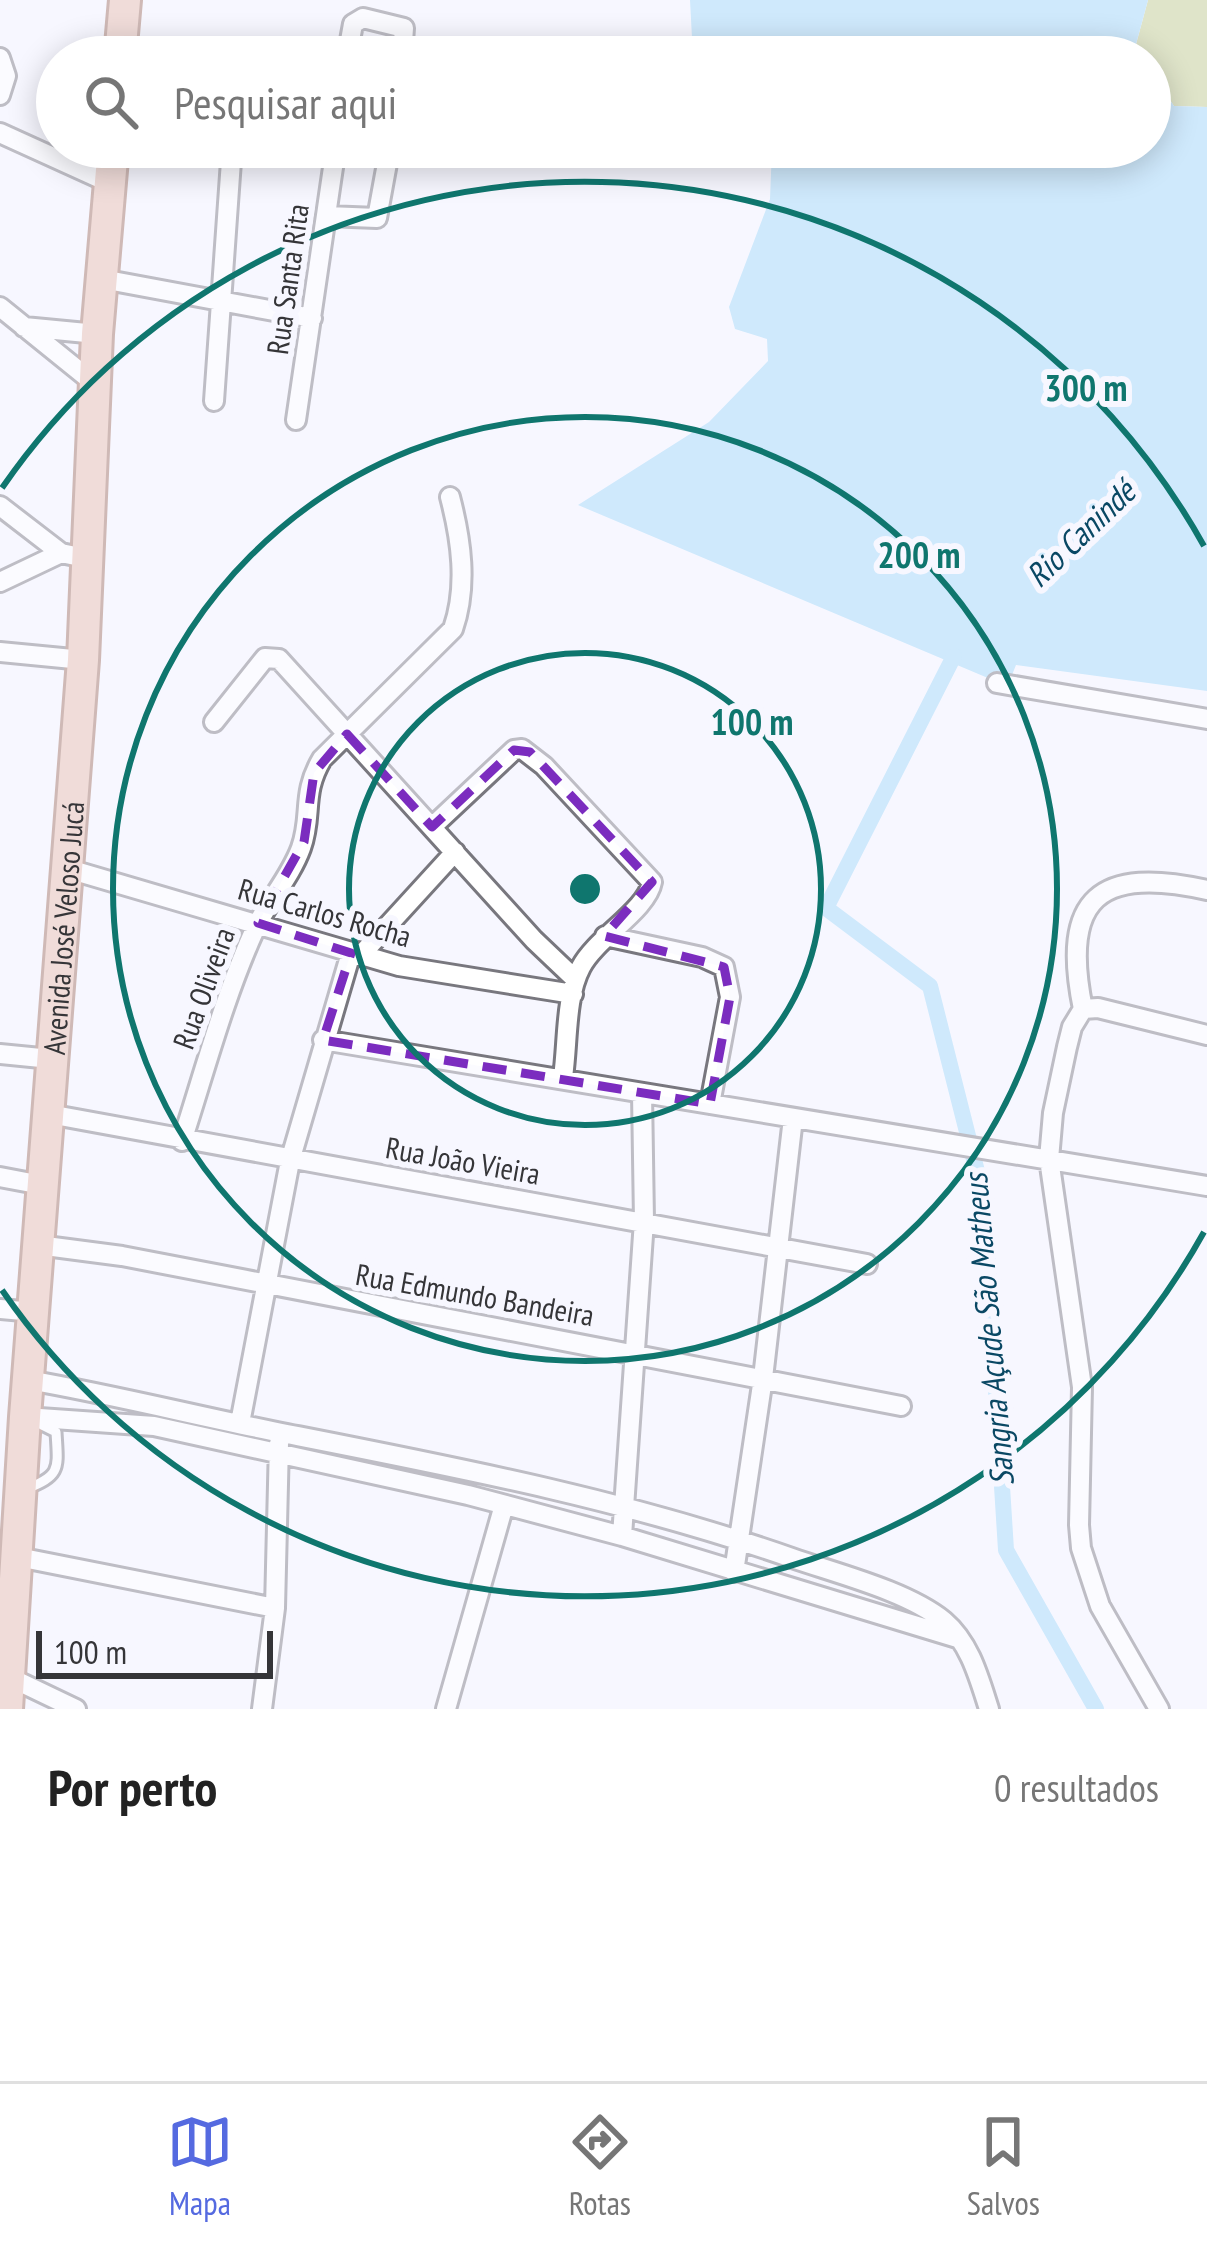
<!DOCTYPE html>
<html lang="pt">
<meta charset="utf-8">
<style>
:root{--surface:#fff;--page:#f6f6f6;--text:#222;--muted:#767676;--line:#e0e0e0;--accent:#556ae0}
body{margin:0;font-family:"PT Sans Narrow",sans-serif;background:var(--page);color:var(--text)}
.scale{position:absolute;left:36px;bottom:30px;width:237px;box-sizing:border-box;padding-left:12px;border:6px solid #353538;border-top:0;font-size:33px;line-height:42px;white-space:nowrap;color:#353538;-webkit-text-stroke:9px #f7f7ff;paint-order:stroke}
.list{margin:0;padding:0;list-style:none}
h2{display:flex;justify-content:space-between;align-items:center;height:156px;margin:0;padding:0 48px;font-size:51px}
h2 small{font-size:39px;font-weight:400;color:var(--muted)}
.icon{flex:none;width:66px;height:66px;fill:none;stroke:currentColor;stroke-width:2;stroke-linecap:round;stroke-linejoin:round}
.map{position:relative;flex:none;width:1207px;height:1709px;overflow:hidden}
.search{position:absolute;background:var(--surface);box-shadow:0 6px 30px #0003;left:36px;right:36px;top:36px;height:132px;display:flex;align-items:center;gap:30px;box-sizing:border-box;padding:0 42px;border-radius:66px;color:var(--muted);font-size:45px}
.sheet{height:372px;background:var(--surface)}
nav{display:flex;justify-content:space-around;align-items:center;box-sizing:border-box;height:168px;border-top:3px solid var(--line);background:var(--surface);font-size:33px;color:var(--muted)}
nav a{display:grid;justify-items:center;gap:6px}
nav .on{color:var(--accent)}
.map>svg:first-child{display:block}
</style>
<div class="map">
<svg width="1207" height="1709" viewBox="0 0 1207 1709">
<rect width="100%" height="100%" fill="#f7f7ff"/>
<!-- green -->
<path fill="#c2cc88" d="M1148 0H1207V107L1174 106 1150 71V57H1141L1135 48Z"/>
<!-- water -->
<path fill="#9dd7f9" d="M690 0H1148L1135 48 1141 57H693Z
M1150 71 1174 106 1207 107V691L1016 665 1008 685 995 681 578 505 709 422 768 361 767 339 735 329 729 307 770 199 772 147H1150Z"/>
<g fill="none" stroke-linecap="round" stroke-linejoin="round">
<!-- canal -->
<path stroke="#9dd7f9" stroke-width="16" d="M954 656 826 908 930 986 984 1199 1006 1550 1096 1709"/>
<!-- service casing -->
<g stroke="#78777e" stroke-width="15">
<path id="service" d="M26 1489C62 1475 58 1468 56 1432L42 1425"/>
</g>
<!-- minor casing -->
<g stroke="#78777e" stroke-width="24">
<path id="minor" d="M347 57 353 24 363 18 404 28 402 57
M0 58 6 76 0 95
M0 133 110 183
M327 216 377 218 390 147
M102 279 312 318
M0 307 94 383
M24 327 97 334
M214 401 232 147
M296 420 336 147
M0 506 61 553 85 558
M0 582 61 553
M0 652 83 660
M997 683 1207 719
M214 722 265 658 279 659 534 940 575 979
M432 827 514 750 522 749 544 766 652 882C647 910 596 938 581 967 565 997 568 1043 563 1077
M65 868 399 966 573 994
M605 936 702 957 724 967 730 997 710 1104
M360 956 455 852
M1083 1009C1060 897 1100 866 1207 890
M323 1040 1207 1186
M0 1054 51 1059
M49 1114 867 1264
M182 1141C205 1070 224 997 255 929 268 901 290 878 301 848 313 815 301 794 322 759L453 629C468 586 461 539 450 497
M0 1177 42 1185
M38 1245 122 1256 901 1406
M0 1309 34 1312
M28 1380C115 1395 201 1417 287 1434 460 1468 626 1500 792 1558 838 1574 907 1591 944 1621 970 1643 979 1678 989 1709
M25 1417 154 1426 468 1495 622 1536 957 1638
M240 1423 290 1161 351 953
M622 1536 644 1221 642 1093
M18 1557 275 1608
M734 1572 763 1378 793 1118
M5 1675 76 1709
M262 1709 275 1608 279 1443
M446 1709 504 1505
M1159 1709 1100 1606 1081 1548 1079 1525 1082 1387 1049 1159 1053 1113 1067 1047 1072 1027 1083 1009 1098 1008 1207 1035"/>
</g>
<!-- primary casing -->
<g stroke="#9e6e5e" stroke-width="36">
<g id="primary">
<path d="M120 57 125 0"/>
<path id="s1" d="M7 1709 25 1417 83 660 97 334 113 147"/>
</g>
</g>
<!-- service -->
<use href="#service" stroke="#fff" stroke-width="9"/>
<!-- minor -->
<use href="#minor" stroke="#fff" stroke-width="18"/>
<!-- primary -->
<use href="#primary" stroke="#e6bbaa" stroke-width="30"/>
</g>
<!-- marked area -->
<path d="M0 0H1207V1709H0ZM347 734 432 827 514 750 530 752 652 882 604 936 724 967 730 997 710 1104 323 1040 351 953 258 923 304 842 314 773Z" fill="#f7f7ff" fill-opacity=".55" fill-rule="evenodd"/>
<path fill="none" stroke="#7b2cbf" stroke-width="9" stroke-dasharray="24 15" stroke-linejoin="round" d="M347 734 432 827 514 750 530 752 652 882 604 936 724 967 730 997 710 1104 323 1040 351 953 258 923 304 842 314 773Z"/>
<!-- distance rings -->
<g fill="none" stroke="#0f766e" stroke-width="6">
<circle cx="585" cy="889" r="236"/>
<circle cx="585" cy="889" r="472"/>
<path d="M1204 1232A708 708 0 0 1 2 1290M2 488A708 708 0 0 1 1204 546"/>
</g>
<g text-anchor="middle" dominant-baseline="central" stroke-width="12" stroke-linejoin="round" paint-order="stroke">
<!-- street labels -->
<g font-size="30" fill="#353538" stroke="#f7f7ff">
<text transform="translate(287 279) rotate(-82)">Rua Santa Rita</text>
<text transform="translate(325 912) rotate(16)">Rua Carlos Rocha</text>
<text stroke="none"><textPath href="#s1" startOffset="783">Avenida José Veloso Jucá</textPath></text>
<text transform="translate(203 988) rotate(-70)">Rua Oliveira</text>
<text transform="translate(463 1160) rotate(10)">Rua João Vieira</text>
<text transform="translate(475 1294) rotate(10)">Rua Edmundo Bandeira</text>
</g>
<!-- water labels -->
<g font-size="33" font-style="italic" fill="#0a4864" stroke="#f7f7ff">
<text transform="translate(1080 533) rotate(-44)">Rio Canindé</text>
<text transform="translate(988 1330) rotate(-95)">Sangria Açude São Matheus</text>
</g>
</g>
<circle cx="585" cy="889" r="18" fill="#0f766e" stroke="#f7f7ff" stroke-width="6"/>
<g font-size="36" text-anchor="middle" font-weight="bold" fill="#0f766e" stroke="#f7f7ff" stroke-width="12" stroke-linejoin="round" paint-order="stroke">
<text x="1086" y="401">300 m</text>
<text x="919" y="568">200 m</text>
<text x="752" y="735">100 m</text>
</g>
</svg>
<div class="scale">100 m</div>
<div class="search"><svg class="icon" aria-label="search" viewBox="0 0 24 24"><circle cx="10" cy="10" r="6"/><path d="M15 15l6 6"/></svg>Pesquisar aqui</div>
</div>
<section class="sheet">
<h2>Por perto<small>0 resultados</small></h2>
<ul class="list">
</ul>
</section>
<nav>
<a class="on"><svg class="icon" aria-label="map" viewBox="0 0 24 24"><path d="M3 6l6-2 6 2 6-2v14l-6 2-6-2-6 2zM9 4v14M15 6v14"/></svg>Mapa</a>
<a><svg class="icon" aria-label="directions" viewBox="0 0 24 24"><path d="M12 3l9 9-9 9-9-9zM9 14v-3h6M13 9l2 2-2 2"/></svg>Rotas</a>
<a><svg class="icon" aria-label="saved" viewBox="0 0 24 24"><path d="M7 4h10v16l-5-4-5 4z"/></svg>Salvos</a>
</nav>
